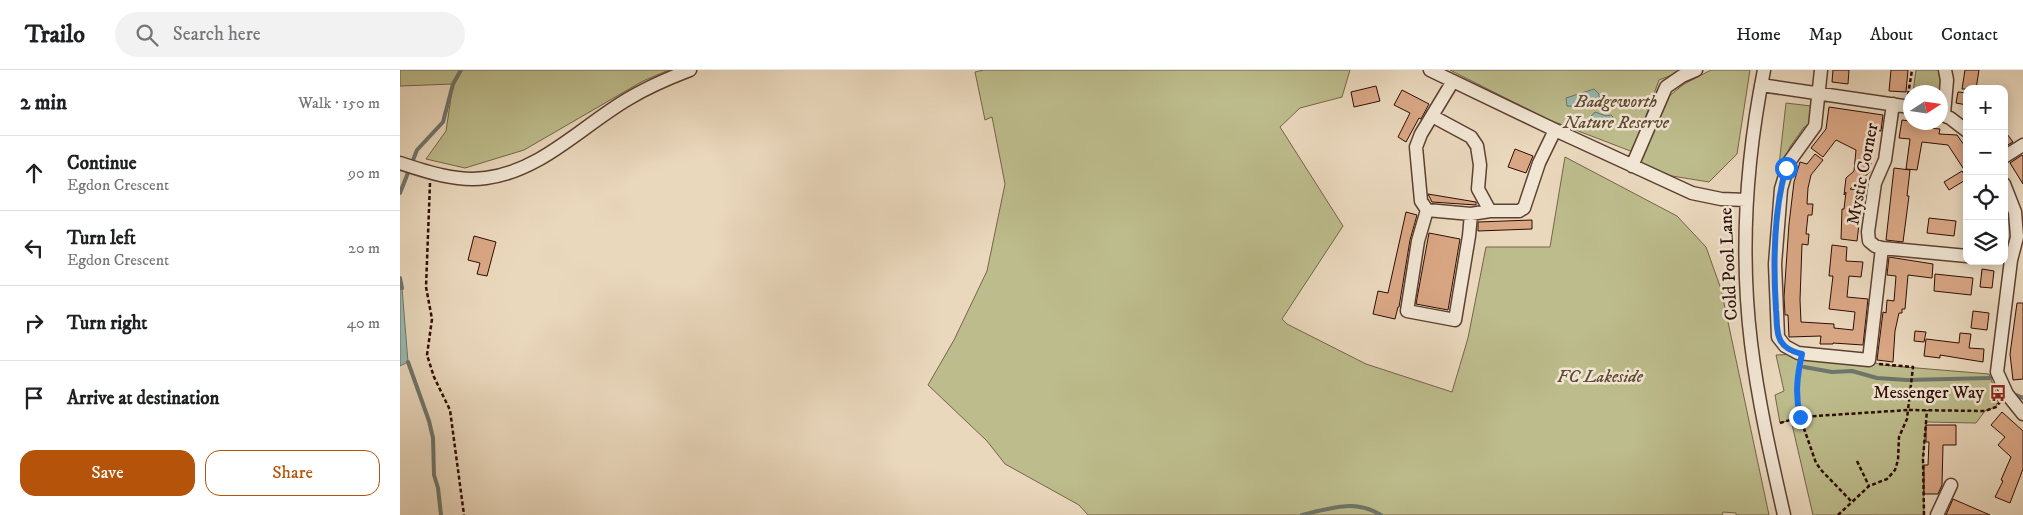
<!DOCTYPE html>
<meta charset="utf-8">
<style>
:root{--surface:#fff;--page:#f2f2f2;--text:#202124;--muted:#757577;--line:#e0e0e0;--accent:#b45309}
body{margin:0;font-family:"IM FELL DW Pica",serif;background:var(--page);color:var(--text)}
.controls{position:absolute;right:15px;top:15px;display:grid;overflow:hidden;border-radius:10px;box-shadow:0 2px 12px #0003}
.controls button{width:45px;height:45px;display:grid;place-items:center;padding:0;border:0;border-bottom:1px solid var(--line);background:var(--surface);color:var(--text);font:25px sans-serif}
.compass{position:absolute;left:1503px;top:15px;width:45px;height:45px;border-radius:50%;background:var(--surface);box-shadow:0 2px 12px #0003;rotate:78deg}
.stop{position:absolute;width:15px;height:15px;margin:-11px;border:4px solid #1a73e8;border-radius:50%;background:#fff}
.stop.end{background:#1a73e8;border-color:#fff;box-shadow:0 1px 5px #0008}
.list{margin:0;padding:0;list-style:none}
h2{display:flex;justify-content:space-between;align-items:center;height:65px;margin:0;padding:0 20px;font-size:21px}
h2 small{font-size:16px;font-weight:400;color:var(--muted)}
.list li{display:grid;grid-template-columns:32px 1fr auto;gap:15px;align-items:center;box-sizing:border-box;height:75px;padding:0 20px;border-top:1px solid var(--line)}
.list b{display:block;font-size:19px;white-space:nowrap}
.list p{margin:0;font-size:16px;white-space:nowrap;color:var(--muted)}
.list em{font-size:16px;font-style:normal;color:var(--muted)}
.actions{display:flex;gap:10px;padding:15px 20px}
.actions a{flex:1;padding:11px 0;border:1px solid var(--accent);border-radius:15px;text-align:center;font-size:18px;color:var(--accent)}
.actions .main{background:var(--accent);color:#fff}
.icon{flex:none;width:28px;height:28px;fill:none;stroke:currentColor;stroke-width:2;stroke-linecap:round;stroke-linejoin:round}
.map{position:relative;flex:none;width:1623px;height:445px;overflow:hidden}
header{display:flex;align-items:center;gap:30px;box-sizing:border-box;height:70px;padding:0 25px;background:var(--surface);border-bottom:1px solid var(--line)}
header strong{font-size:24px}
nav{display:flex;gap:28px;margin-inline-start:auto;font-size:18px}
.search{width:350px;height:45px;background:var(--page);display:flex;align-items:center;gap:12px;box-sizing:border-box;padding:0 18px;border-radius:28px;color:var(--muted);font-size:19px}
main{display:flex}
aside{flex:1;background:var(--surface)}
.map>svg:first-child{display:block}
</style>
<header>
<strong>Trailo</strong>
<div class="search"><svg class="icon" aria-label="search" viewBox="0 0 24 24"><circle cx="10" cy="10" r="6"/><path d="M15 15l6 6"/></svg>Search here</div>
<nav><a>Home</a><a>Map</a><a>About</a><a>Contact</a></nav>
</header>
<main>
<aside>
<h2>2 min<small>Walk · 150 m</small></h2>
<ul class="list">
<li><svg class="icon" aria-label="ahead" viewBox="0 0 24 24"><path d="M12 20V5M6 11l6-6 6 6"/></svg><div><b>Continue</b><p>Egdon Crescent</p></div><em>90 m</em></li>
<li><svg class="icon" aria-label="left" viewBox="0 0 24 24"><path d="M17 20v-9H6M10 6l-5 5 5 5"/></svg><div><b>Turn left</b><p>Egdon Crescent</p></div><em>20 m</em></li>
<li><svg class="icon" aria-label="right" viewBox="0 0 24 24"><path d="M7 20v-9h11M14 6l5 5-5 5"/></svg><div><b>Turn right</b></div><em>40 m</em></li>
<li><svg class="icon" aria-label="arrive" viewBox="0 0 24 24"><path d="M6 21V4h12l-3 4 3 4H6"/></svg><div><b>Arrive at destination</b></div></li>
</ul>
<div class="actions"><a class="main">Save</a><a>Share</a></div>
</aside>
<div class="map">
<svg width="1623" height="445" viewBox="0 0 1623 445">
<rect width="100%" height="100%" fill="#ead8bd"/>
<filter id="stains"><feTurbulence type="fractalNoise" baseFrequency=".004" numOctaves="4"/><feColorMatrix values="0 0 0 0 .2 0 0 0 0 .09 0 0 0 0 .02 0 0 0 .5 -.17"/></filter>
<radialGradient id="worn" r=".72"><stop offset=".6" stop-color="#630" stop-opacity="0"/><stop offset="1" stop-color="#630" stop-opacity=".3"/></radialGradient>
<!-- green -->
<path fill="#bdbc8c" stroke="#766448" d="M0 0H269L243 11 124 80 65 98 26 89 46 61 53 14 0 16Z
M584 0H950L942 27 900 38 880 57 943 156 882 249 887 254 966 294 1052 322 1068 268 1086 177H1150L1165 87 1277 146 1306 177 1321 219 1369 445H1336V443L1323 442 1322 445H688L679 435 605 394 587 371 528 315 554 270 587 201 605 114 592 47 585 50 575 2Z
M1050 0H1285L1259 10 1233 82 1147 49Z
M1311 0H1350L1337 84 1309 112 1272 106 1236 92 1263 31 1284 14Z
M1516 0H1540L1542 5 1540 22H1513Z
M1386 33 1411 36 1413 42 1408 57H1404L1390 77 1382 95H1379Z
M1402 284 1469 290 1481 295 1589 304 1598 328 1596 337 1585 341 1576 353 1526 352 1523 389 1524 445H1413L1391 350 1380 353 1375 325 1384 321 1376 285Z"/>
<!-- water -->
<path fill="#98bab1" stroke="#6e756b" d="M1194 19 1199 24 1200 34 1193 38 1167 36 1166 28Z
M1195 42 1206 46 1211 45 1213 47 1208 54 1186 52Z
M2 218 8 292 0 296V220Z"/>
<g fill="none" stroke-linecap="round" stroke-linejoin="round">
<!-- stream -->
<path stroke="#6e756b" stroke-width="4" d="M0 123 17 80 43 52 53 14 61 0
M0 208 2 218
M8 292 29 351 33 368 34 405 38 418 41 445
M1404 297 1432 302 1452 301 1477 308 1507 310 1590 308
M1616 325 1623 328
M902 445C930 438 955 429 981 445"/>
</g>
<!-- building -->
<path fill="#daa785" stroke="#2e0d03" d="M1433 0H1449L1448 14 1432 12Z
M1491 0H1508L1506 22 1489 21Z
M1565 0H1579L1576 19H1562Z
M976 16 980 31 954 37 951 22Z
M1002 20 1029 34 1021 49 1019 48 1006 72 998 67 1010 43 994 35Z
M1558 22 1567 23V35L1556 33Z
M1429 37 1483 45 1481 61 1471 60 1467 92 1471 93 1470 102 1450 119 1463 121 1457 171 1441 169 1442 139H1444L1446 122 1444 125 1446 108 1454 101 1456 80 1436 70 1423 87 1411 78 1426 59Z
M1502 50 1517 52V57L1540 59 1539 64 1557 65 1567 79V104L1548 75 1522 72 1517 100 1506 99 1510 69 1499 68Z
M1604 60 1613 72 1604 77Z
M1115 79 1133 86 1126 103 1108 97Z
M1415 84 1423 90 1411 105 1408 118 1407 134H1413L1412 145H1408L1406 164H1409L1408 175 1402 174 1400 230 1401 252 1434 254V258L1453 260 1455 242 1429 239 1433 206H1429L1432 175 1447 177 1446 191 1463 192 1461 207 1449 206 1447 227 1468 229 1463 275 1433 273V274H1420L1421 266 1389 267 1388 245H1385L1384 227 1389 154 1394 112 1400 92 1407 94Z
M1622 85 1623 86V114L1610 93Z
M1494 98 1510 100 1507 126H1509L1503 172 1486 170Z
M1562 101 1567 109 1549 120 1544 112Z
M1028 124 1076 132V135L1032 132Z
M1006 142 1017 145 1010 170 999 237H998L995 249 973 244 978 221 988 223Z
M1529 148 1556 151 1554 166 1527 163Z
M1132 150V159L1078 161V152Z
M1029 163 1060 169 1048 240 1016 234Z
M74 166 96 172 87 206 77 204 80 193 68 190Z
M1489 187 1533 194 1532 208 1508 205 1505 239H1502V243H1499L1495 261 1493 292 1477 290 1483 242 1486 243 1487 230 1494 231 1496 206 1487 205Z
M1582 199 1594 201 1592 218 1580 217Z
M1535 204 1573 208 1571 225 1534 221Z
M1617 233H1623V309L1613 310 1610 284Z
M1573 241 1589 243 1587 260 1571 258Z
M1515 261 1526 262 1524 272 1514 271Z
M1560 263 1571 264 1569 278 1584 279 1583 292 1540 285V288L1524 286 1526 269 1559 273Z
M1602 342 1623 361V399L1610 433 1595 427 1603 411 1601 410 1611 387 1598 375 1605 367 1591 355Z
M1526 355H1556V375H1543L1542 415 1538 424H1524V395H1528L1529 372H1526Z
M1553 429 1590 445H1546Z"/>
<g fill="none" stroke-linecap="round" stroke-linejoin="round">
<!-- minor casing -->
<g stroke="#5d4032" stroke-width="15">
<path id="minor" d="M1030 0 1155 60 1292 123 1321 129 1346 130
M1364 0C1346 90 1340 182 1351 273 1358 331 1371 388 1384 445
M1421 0 1415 56 1389 92 1381 119 1375 194 1378 267 1385 276 1398 283 1469 290 1482 178
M1053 11 1021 64 1016 77 1021 131 1027 140 1071 144 1090 141H1119L1124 138 1139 93 1155 60
M1361 15 1510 37
M1493 34 1485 90 1475 113 1468 162 1469 171 1475 176 1482 178 1567 186
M1540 44 1550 48 1567 61
M1544 44 1547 10 1545 0
M1032 46 1071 67 1077 76 1080 95 1078 119 1090 141
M1604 87 1623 75
M0 93C27 102 57 112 86 108 141 101 182 56 228 29 248 17 269 8 290 0
M1232 96 1266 17 1282 6 1296 0
M1604 114 1615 142 1617 167 1611 190 1597 302 1607 324 1623 344
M1027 140 1018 171 1007 241 1055 250 1069 166 1071 144
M1537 445 1551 415"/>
</g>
<!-- path -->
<path stroke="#2e0d03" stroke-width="2.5" stroke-dasharray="4 2.5" stroke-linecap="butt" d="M1508 25 1512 0
M30 113 26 217 32 249 27 285 34 307 50 340 64 445
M1400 295C1396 313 1396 328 1400 347L1508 340 1513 297 1479 294
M1380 353 1400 347 1416 393 1422 401 1452 432 1469 416 1487 409 1495 400 1498 390 1499 367 1507 349 1508 340 1585 341 1596 337 1600 332
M1457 391 1469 416
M1438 445 1452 432
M1524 445 1523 389 1527 340"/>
<!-- minor -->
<use href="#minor" stroke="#f1e6d4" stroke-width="12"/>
</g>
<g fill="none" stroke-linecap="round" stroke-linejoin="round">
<!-- route -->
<path stroke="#1a73e8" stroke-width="6" d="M1386 98C1373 143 1373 193 1376 240 1377 248 1376 259 1379 267 1382 277 1393 282 1402 284 1397 306 1395 324 1400 347"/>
</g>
<!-- icons -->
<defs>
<g id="bus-bare" transform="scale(1.35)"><path d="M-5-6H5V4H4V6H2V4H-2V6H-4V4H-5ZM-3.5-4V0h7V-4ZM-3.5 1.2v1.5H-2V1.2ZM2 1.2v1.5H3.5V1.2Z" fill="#8f2418" stroke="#f1e6d4" stroke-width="2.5" paint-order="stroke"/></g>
</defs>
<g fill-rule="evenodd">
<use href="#bus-bare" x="1598" y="323"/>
</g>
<g text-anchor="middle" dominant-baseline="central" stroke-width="5" stroke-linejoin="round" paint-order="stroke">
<!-- park labels -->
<g font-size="18" font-style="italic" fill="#604a33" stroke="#f1e6d4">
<text x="1216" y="32">Badgeworth<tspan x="1216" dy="21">Nature Reserve</tspan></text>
<text x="1200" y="307">FC Lakeside</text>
</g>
<!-- street labels -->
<g font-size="18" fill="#2e0d03" stroke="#f1e6d4">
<text transform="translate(1463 104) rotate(-79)">Mystic Corner</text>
<text transform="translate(1329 194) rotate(-93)">Cold Pool Lane</text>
</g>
<!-- poi labels -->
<g font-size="18" fill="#2e0d03" stroke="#f1e6d4" text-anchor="end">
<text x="1584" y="323">Messenger Way</text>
</g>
</g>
<rect width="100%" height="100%" filter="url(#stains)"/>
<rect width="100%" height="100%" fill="url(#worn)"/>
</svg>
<div class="controls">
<button>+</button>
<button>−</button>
<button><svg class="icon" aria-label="locate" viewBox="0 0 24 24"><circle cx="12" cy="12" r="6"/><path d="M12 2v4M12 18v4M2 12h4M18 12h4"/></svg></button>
<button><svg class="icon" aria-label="layers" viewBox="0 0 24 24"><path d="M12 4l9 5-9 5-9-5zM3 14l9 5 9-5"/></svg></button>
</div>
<svg class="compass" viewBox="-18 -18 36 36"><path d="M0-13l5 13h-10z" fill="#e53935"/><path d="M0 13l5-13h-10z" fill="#757577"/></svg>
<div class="stop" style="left:1386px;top:98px"></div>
<div class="stop end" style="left:1400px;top:347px"></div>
</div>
</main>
